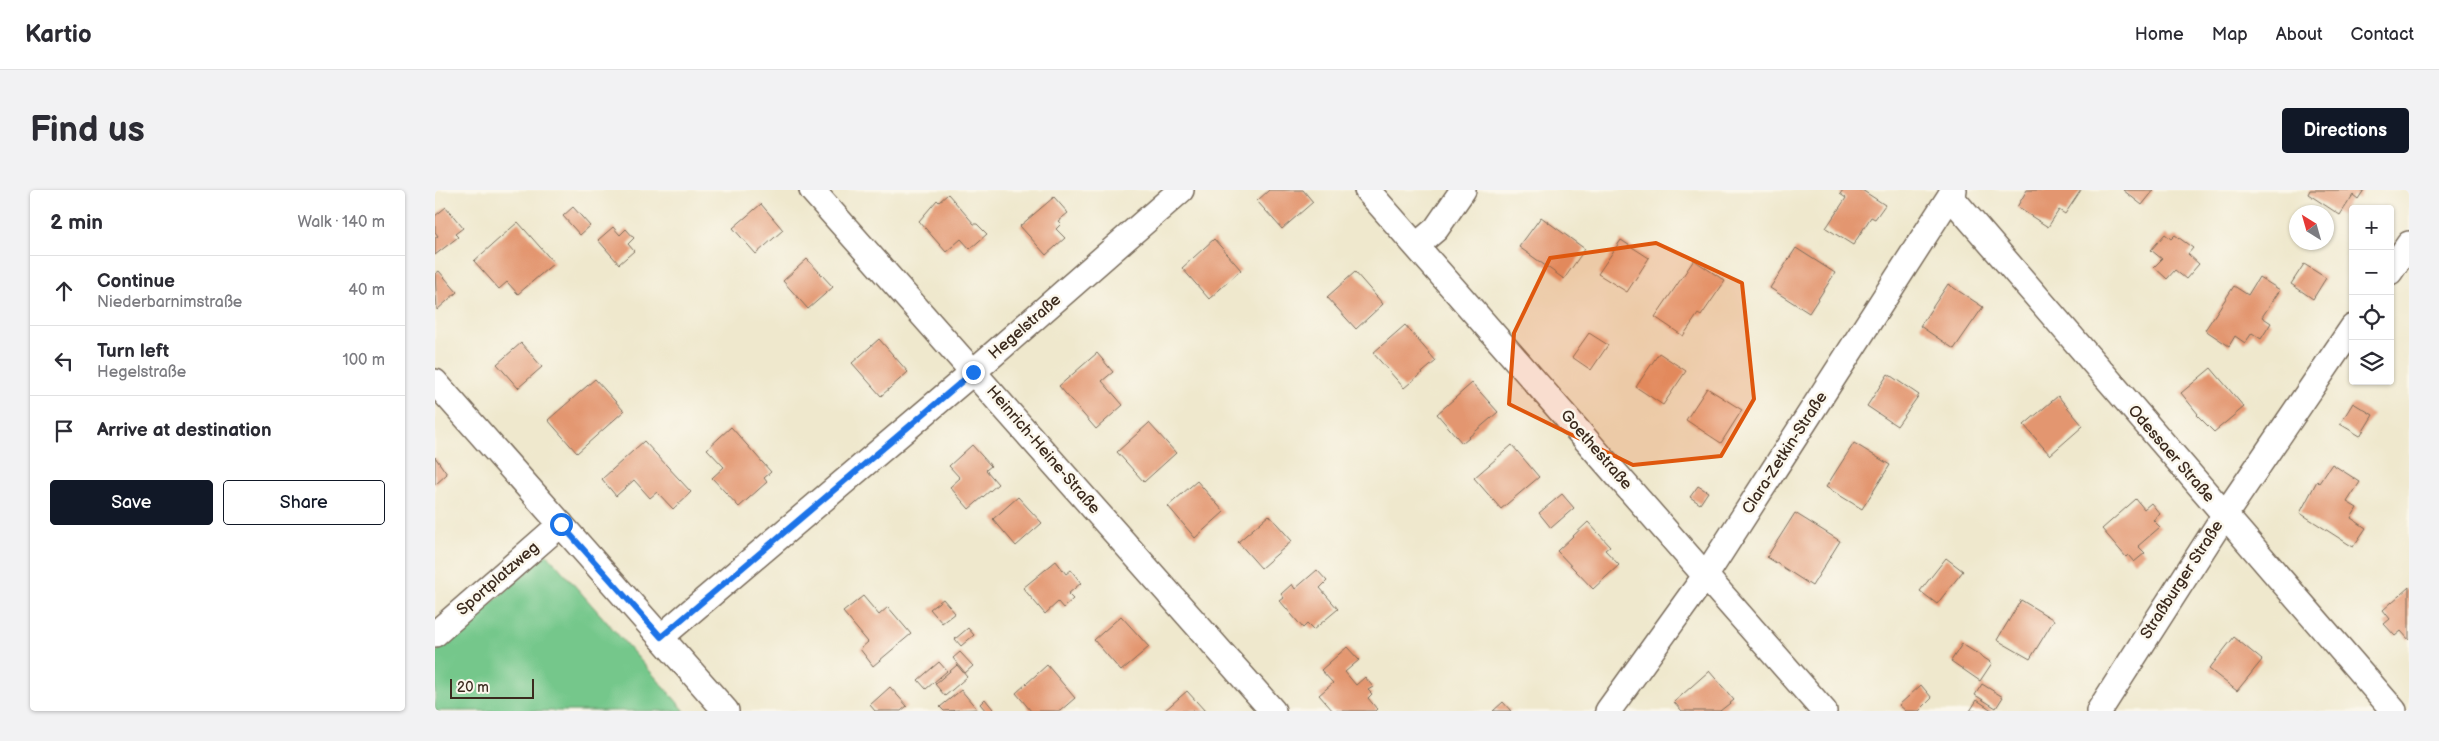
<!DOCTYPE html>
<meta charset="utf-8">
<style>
:root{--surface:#fff;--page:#f2f2f3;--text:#2b2b33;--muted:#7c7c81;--line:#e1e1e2;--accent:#111827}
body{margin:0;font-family:"Balsamiq Sans",sans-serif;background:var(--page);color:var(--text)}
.controls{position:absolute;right:15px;top:15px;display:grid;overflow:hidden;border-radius:5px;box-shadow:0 1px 4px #0004}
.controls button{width:45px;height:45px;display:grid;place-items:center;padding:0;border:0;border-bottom:1px solid var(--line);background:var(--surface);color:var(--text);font:25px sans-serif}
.compass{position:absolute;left:1854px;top:15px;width:45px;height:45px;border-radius:50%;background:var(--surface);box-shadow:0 1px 4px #0004;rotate:323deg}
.scale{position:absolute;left:15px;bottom:12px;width:84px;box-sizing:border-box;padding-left:5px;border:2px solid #3b2a1e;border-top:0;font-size:14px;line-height:18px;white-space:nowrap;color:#3b2a1e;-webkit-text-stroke:4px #fbf7ec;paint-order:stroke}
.stop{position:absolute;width:15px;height:15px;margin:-11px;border:4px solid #1a73e8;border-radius:50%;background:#fff}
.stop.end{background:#1a73e8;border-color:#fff;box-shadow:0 1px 5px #0008}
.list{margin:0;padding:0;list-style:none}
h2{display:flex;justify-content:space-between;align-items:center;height:65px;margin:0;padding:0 20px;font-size:21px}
h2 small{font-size:16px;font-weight:400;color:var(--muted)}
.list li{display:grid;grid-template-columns:32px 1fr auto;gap:15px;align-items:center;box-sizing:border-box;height:70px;padding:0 20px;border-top:1px solid var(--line)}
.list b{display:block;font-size:19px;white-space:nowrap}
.list p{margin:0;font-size:16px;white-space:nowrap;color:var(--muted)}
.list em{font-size:16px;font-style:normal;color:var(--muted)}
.actions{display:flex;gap:10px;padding:15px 20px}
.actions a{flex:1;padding:11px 0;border:1px solid var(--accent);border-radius:5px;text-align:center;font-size:18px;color:var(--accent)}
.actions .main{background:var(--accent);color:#fff}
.icon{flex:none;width:28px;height:28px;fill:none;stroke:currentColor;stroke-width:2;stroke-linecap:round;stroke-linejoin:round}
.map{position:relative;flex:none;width:1974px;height:521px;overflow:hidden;border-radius:5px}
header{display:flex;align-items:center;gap:30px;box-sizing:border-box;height:70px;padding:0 25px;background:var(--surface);border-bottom:1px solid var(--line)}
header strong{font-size:24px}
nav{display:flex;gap:28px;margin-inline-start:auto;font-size:18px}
.intro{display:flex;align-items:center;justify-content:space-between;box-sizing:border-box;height:120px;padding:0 30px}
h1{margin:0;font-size:35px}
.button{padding:12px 22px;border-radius:5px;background:var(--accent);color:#fff;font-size:18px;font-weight:700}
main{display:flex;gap:30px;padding:0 30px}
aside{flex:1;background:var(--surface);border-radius:5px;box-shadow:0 1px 4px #0004}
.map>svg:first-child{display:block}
</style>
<header>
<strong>Kartio</strong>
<nav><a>Home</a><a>Map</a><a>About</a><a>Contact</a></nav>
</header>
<div class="intro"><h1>Find us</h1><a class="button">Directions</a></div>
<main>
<aside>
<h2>2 min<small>Walk · 140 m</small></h2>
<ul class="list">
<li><svg class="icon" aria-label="ahead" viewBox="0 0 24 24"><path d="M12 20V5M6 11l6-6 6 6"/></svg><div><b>Continue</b><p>Niederbarnimstraße</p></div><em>40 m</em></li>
<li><svg class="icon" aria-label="left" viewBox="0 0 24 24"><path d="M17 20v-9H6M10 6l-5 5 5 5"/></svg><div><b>Turn left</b><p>Hegelstraße</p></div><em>100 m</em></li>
<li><svg class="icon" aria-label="arrive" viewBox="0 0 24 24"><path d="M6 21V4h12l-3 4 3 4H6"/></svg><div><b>Arrive at destination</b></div></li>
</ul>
<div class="actions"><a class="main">Save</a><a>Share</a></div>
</aside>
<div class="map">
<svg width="1974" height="521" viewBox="0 0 1974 521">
<rect width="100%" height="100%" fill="#fbf7ec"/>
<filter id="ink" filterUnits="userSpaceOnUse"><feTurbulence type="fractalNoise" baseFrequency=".02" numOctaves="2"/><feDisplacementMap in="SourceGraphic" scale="10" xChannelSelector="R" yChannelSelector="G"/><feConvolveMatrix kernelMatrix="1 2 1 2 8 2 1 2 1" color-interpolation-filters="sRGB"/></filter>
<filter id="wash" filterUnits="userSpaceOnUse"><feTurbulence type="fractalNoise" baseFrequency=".0096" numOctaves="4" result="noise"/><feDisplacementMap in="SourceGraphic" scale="20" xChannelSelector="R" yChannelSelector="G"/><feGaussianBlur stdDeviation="1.12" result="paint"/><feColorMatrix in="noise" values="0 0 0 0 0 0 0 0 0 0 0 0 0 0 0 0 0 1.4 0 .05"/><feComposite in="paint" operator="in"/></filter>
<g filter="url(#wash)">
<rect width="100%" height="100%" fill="#efe8cd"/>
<!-- green -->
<path fill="#74c78b" stroke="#587854" d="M112 364 250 521H0V463Z"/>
<g id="blocks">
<!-- building -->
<path fill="#e39670" d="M834 0H868L878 12 847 39 822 11Z
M1408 0H1427L1450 15 1440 29 1436 27 1418 55 1391 38 1411 8 1405 4Z
M1592 0H1646L1630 24 1624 20 1613 37 1582 17Z
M1688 0H1719L1707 15Z
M1875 0H1929L1923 9 1918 5 1905 25 1873 4Z
M513 4 539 34H542L552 44 535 59 526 49 511 62 484 31 502 10 504 12Z
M619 7 633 23 623 31 626 34 621 39 630 48 611 65 585 36Z
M326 14 348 40 321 64 298 38Z
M11 17 28 38 20 44 23 47 0 65V48L3 46 0 42V26Z
M138 17 155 36 145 45 128 26Z
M1106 27 1150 59 1129 89 1084 57Z
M83 32 119 73 83 104 72 92 64 99 39 71Z
M178 37 185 45 191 39 199 48 193 54 199 61 184 74 163 50Z
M1730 44 1736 49 1740 45 1758 58 1753 64 1764 74 1751 89 1740 80 1732 89 1719 77 1727 69 1716 60Z
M779 49 806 80 774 109 747 78Z
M1186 50 1214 68 1192 102 1163 84Z
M1361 58 1400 83 1374 123 1335 98Z
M372 69 398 97 373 119 348 91Z
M1259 70 1290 91 1266 126 1263 124 1248 146 1220 127Z
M1869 74 1891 88 1878 109 1856 94Z
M4 81 22 102 2 120 0 84Z
M920 82 948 114 921 139 892 107Z
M1824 87 1845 100 1827 127 1836 133 1826 149 1817 143 1810 153 1800 146 1794 156 1770 140 1799 96 1813 105Z
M1513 94 1548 117 1519 159 1485 136Z
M970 135 1001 171 969 198 938 163Z
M1154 143 1173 155 1156 180 1137 167Z
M444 149 473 182 446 206 417 173Z
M86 153 107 177 83 198 62 174Z
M662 163 678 182 667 191 688 215 661 239 624 196Z
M1224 163 1251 181 1228 215 1201 197Z
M1776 178 1809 217 1779 242 1762 225 1763 224 1746 203Z
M1453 184 1484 205 1462 236 1432 216Z
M160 189 189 221 142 263 113 230Z
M1037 193 1063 222 1027 253 1002 224Z
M1272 198 1307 220 1286 253 1251 230Z
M1623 206 1648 236 1615 265 1589 235Z
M1918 213 1938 225 1925 246 1905 234Z
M714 233 741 263 709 292 682 262Z
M296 237 336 282 329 288 332 292 304 317 277 288 289 277 272 259Z
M209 251 256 302 238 319 222 302 215 308 199 290 181 306 167 289Z
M1419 253 1455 275 1427 319 1391 297Z
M537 255 556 276 551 280 563 294 534 319 515 297 525 288 514 276Z
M1077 255 1104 287 1066 319 1039 288Z
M0 267 12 284 0 295Z
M1897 274 1925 292 1912 312 1922 318 1916 328 1931 338 1918 357 1865 323 1882 291 1884 293Z
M762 291 789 322 760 348 733 316Z
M1263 296 1273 302 1265 314 1255 307Z
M1127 304 1139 318 1116 338 1104 323Z
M583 307 607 333 581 356 558 329Z
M1701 309 1709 319 1716 313 1725 324 1718 330 1725 337 1703 356 1710 363 1699 372 1693 365 1691 367 1667 339Z
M1360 323 1405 351 1377 396 1332 367Z
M834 325 857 351 826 378 803 352Z
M1153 332 1175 356 1170 360 1184 375 1158 399 1122 361Z
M1511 368 1528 381 1502 414 1485 401Z
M621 371 631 384 636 380 646 393 633 404 638 409 628 418 623 412 610 424 588 398Z
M882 380 892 391 885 398 903 419 878 440 872 434 868 438 845 411 849 408 846 404 857 394 860 399Z
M1974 397V450L1966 441 1960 446 1949 434 1955 429 1948 420Z
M428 406 444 425 453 417 476 444 438 476 425 459 433 452 408 422Z
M508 409 520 423 507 433 495 419Z
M1586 410 1619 430 1595 469 1562 450Z
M686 426 714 457 686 481 659 450Z
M533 438 539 445 526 456 520 449Z
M1799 447 1827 470 1802 501 1774 479Z
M1527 454 1557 473 1545 491 1516 471Z
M912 457 924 470 910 482 921 495 930 487 938 497 933 500 937 504 933 508 942 519 940 521H898L884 505 898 493 886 480Z
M525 462 538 476 530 483 518 468Z
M504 472 512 481 491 499 483 490Z
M522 475 532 487 510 506 500 494Z
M612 475 640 508 625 521H596L581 503Z
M1274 481 1299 510 1285 521H1247L1239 512Z
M1547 494 1568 507 1561 518 1540 505Z
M1486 495 1497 508 1484 521H1471L1464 515Z
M455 497 472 516 466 521H440L435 515Z
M526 500 542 519 509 521 505 517Z
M752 501 770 521H729Z
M550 509 558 519 556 521H551L545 514Z
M1542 510 1558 521H1535Z
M1068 512 1076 521H1058Z"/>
</g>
</g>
<g filter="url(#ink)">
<use href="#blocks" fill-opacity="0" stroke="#7a6c5b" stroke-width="1"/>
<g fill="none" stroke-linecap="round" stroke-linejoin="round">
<!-- minor casing -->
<g stroke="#7a6c5b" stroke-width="28">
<path id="minor" d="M377 0 838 521
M932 0 1389 521
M1515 6 1959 521
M981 56 1001 39 1028 0
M1955 82 1974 54
M0 192 291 521
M0 444 126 334
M226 447 538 182 746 0
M1173 521 1271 385 1519 0
M1664 521 1789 326 1918 137"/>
</g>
<!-- minor -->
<use href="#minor" stroke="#fff" stroke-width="25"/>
</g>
</g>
<g fill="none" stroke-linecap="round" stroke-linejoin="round" filter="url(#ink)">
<!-- route -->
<path stroke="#1a73e8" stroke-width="6" d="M126 334 226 447 538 182"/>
</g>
<!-- marked area -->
<path fill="#df570d" fill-opacity="0.2" stroke="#df570d" stroke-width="4" stroke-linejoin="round" d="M1221 53 1307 93 1319 209 1286 266 1198 275 1074 214 1079 143 1115 68Z"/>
<g text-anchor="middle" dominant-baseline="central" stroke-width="5" stroke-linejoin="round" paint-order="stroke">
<!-- street labels -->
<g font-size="16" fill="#3b2a1e" stroke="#fbf7ec">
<text transform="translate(590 137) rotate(-41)">Hegelstraße</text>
<text transform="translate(608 260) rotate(49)">Heinrich-Heine-Straße</text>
<text transform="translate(1161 260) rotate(49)">Goethestraße</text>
<text transform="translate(1350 263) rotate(-57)">Clara-Zetkin-Straße</text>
<text transform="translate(1736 264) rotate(49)">Odessaer Straße</text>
<text transform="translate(63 389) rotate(-41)">Sportplatzweg</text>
<text transform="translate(1747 390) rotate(-57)">Straßburger Straße</text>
</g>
</g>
</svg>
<div class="controls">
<button>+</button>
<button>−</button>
<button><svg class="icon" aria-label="locate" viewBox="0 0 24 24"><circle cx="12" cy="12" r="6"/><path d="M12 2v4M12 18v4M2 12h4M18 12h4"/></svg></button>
<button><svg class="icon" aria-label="layers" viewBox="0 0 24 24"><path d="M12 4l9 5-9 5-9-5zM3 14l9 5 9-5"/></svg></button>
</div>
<svg class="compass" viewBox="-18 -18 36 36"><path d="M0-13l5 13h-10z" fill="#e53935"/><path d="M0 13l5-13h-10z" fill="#7c7c81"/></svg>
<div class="scale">20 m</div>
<div class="stop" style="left:126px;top:334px"></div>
<div class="stop end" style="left:538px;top:182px"></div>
</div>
</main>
